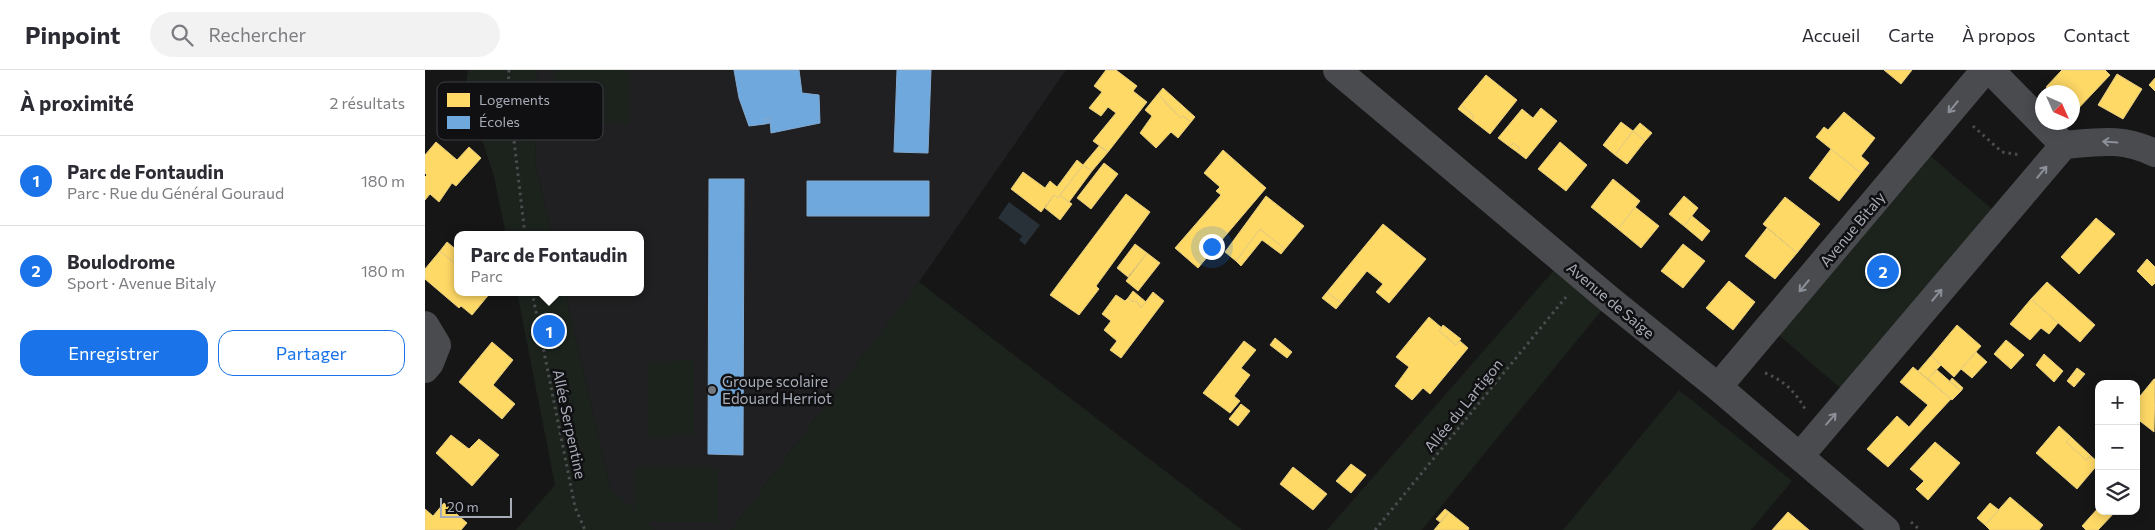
<!DOCTYPE html>
<html lang="fr">
<meta charset="utf-8">
<style>
:root{--surface:#fff;--page:#f2f2f3;--text:#2b2b33;--muted:#7c7c81;--line:#e1e1e2;--accent:#1a73e8}
body{margin:0;font-family:Commissioner,sans-serif;background:var(--page);color:var(--text)}
.controls{position:absolute;right:15px;bottom:15px;display:grid;overflow:hidden;border-radius:10px;box-shadow:0 2px 12px #0003}
.controls button{width:45px;height:45px;display:grid;place-items:center;padding:0;border:0;border-bottom:1px solid var(--line);background:var(--surface);color:var(--text);font:25px sans-serif}
.compass{position:absolute;left:1610px;top:15px;width:45px;height:45px;border-radius:50%;background:var(--surface);box-shadow:0 2px 12px #0003;rotate:135deg}
.scale{position:absolute;left:15px;bottom:12px;width:72px;box-sizing:border-box;padding-left:5px;border:2px solid #a7acb7;border-top:0;font-size:14px;line-height:18px;white-space:nowrap;color:#a7acb7;-webkit-text-stroke:4px #101012;paint-order:stroke}
.you{position:absolute;left:786px;top:176px;width:18px;height:18px;margin:-12px;border:4px solid #fff;border-radius:50%;background:#1a73e8;box-shadow:0 0 0 8px #1a73e833}
.badge{display:grid;place-items:center;width:32px;height:32px;border-radius:50%;background:var(--accent);color:#fff;font-size:16px;font-weight:700}
.pin{position:absolute;translate:-50% -50%;border:2px solid #fff;box-shadow:0 1px 5px #0006}
.popup{position:absolute;left:29px;top:161px;width:190px;height:65px;box-sizing:border-box;display:grid;place-content:center;border-radius:10px;background:var(--surface);filter:drop-shadow(0 1px 4px #0005);font-size:16px;white-space:nowrap;color:var(--muted)}
.popup b{font-size:19px;color:var(--text)}
.popup::after{content:'';position:absolute;left:50%;top:100%;margin-left:-10px;border:10px solid transparent;border-top-color:var(--surface)}
.list{margin:0;padding:0;list-style:none}
h2{display:flex;justify-content:space-between;align-items:center;height:65px;margin:0;padding:0 20px;font-size:21px}
h2 small{font-size:16px;font-weight:400;color:var(--muted)}
.list li{display:grid;grid-template-columns:32px 1fr auto;gap:15px;align-items:center;box-sizing:border-box;height:90px;padding:0 20px;border-top:1px solid var(--line)}
.list b{display:block;font-size:19px;white-space:nowrap}
.list p{margin:0;font-size:16px;white-space:nowrap;color:var(--muted)}
.list em{font-size:16px;font-style:normal;color:var(--muted)}
.actions{display:flex;gap:10px;padding:15px 20px}
.actions a{flex:1;padding:11px 0;border:1px solid var(--accent);border-radius:15px;text-align:center;font-size:18px;color:var(--accent)}
.actions .main{background:var(--accent);color:#fff}
.icon{flex:none;width:28px;height:28px;fill:none;stroke:currentColor;stroke-width:2;stroke-linecap:round;stroke-linejoin:round}
.map{position:relative;flex:none;width:1730px;height:460px;overflow:hidden}
header{display:flex;align-items:center;gap:30px;box-sizing:border-box;height:70px;padding:0 25px;background:var(--surface);border-bottom:1px solid var(--line)}
header strong{font-size:24px}
nav{display:flex;gap:28px;margin-inline-start:auto;font-size:18px}
.search{width:350px;height:45px;background:var(--page);display:flex;align-items:center;gap:12px;box-sizing:border-box;padding:0 18px;border-radius:28px;color:var(--muted);font-size:19px}
main{display:flex}
aside{flex:1;background:var(--surface)}
.map>svg:first-child{display:block}
</style>
<header>
<strong>Pinpoint</strong>
<div class="search"><svg class="icon" aria-label="search" viewBox="0 0 24 24"><circle cx="10" cy="10" r="6"/><path d="M15 15l6 6"/></svg>Rechercher</div>
<nav><a>Accueil</a><a>Carte</a><a>À propos</a><a>Contact</a></nav>
</header>
<main>
<aside>
<h2>À proximité<small>2 résultats</small></h2>
<ul class="list">
<li><span class="badge">1</span><div><b>Parc de Fontaudin</b><p>Parc · Rue du Général Gouraud</p></div><em>180 m</em></li>
<li><span class="badge">2</span><div><b>Boulodrome</b><p>Sport · Avenue Bitaly</p></div><em>180 m</em></li>
</ul>
<div class="actions"><a class="main">Enregistrer</a><a>Partager</a></div>
</aside>
<div class="map">
<svg width="1730" height="460" viewBox="0 0 1730 460">
<rect width="100%" height="100%" fill="#161616"/>
<!-- built -->
<path fill="#202022" d="M112 0H641L494 212 306 460H230L185 417 140 222H215V165H127L110 93Z"/>
<!-- green -->
<path fill="#1c231d" d="M43 0H112L110 93 127 165H81L69 106 40 18Z
M129 0H204L203 54 128 51Z
M1501 82 1568 140 1415 318 1350 262Z
M1138 190 1185 230 997 460H902Z
M494 212 817 460H306Z
M92 222H140L185 417 209 440 210 398H293V452H222L230 460H91L130 415Z
M269 290V365L223 367V293Z
M1254 320 1367 411 1326 460H1138Z"/>
<!-- water -->
<path fill="#293138" d="M584 132 615 155 600 175 594 170 597 166 573 148Z"/>
<!-- homes -->
<path fill="#ffd966" stroke="#e5cc7e" d="M681 0H691L712 16 708 21 722 32 683 82 668 71 691 43 683 37 676 46 664 38 677 22 669 16Z
M1459 0H1487L1476 14Z
M1637 0H1680L1685 5 1649 43 1648 22H1628L1621 17Z
M1692 4 1717 19 1698 49 1673 35Z
M1061 5 1092 30 1065 64 1047 50 1049 46 1036 35Z
M1730 8V21L1724 15Z
M738 18 770 47 766 52 758 46 756 48 739 32 740 31 733 24Z
M733 24 756 48 758 46 766 52 753 68 746 62 731 78 715 63 727 46 720 40Z
M1036 35 1049 46 1047 50 1033 39Z
M1116 38 1132 51 1101 89 1092 82 1095 78 1088 73 1085 77 1073 68 1097 39 1108 48Z
M1419 42 1450 68 1436 86 1444 93 1436 103 1391 67 1399 57 1403 60Z
M1196 52 1208 61 1190 85 1178 75Z
M1215 53 1227 63 1220 71 1208 61Z
M1208 61 1220 71 1202 94 1190 85Z
M11 72 32 90 44 77 56 88 31 116 27 113 14 132 5 124 0 130V107L2 105 0 103V85Z
M1135 72 1162 95 1141 121 1113 99Z
M1088 73 1095 78 1092 82 1085 77Z
M674 76 683 82 667 101 658 95Z
M1406 79 1436 103 1414 131 1384 108Z
M798 80 841 118 773 198 750 178 796 125 791 121 795 117 779 103Z
M652 90 658 95 633 128 629 125 616 142 586 119 598 102 620 118 625 111 632 117Z
M679 93 693 104 666 139 652 128Z
M658 95 667 101 644 132 635 125Z
M1188 109 1215 131 1193 159 1166 137Z
M701 124 725 142 671 216 674 219 654 245 625 225Z
M629 125 633 128 635 125 647 134 635 150 620 138Z
M841 126 879 156 860 179 835 159 811 191 800 182Z
M1259 126 1273 138 1259 156 1244 144Z
M1360 127 1395 154 1372 183 1338 154Z
M1210 137 1234 156 1216 178 1193 159Z
M1267 146 1285 161 1277 171 1259 156Z
M1671 148 1690 164 1654 204 1636 187Z
M958 154 1001 189 964 233 951 222 958 214 942 201 916 233 902 222Z
M1342 158 1372 183 1350 209 1320 186Z
M835 159 860 179 856 184 837 170 816 196 811 191Z
M22 172 33 181V196L15 181Z
M710 174 722 183 703 207 692 198Z
M1258 174 1280 191 1258 218 1236 201Z
M15 181 33 196V222H66L47 245 36 236 34 238 0 209V199Z
M722 183 735 193 713 221 701 211Z
M1722 189 1730 197V213L1727 216 1712 201Z
M1304 211 1330 232 1308 260 1281 238Z
M1622 212 1670 255 1655 272 1606 229Z
M708 221 721 232 716 238 712 232 707 231 703 228Z
M728 222 739 231 696 288 685 280 692 271 679 260 686 251 677 244 691 225 700 231 703 228 707 231 712 232 716 238Z
M902 222 916 233 911 239 897 228Z
M1606 229 1633 253 1624 264 1616 258 1605 270 1585 254Z
M1004 247 1017 258 1014 261 1031 275 1035 271 1043 278 1005 324 998 318 987 330 970 316 984 297 971 287Z
M1018 255 1036 269 1031 275 1014 261Z
M1532 255 1556 276 1529 307 1506 286Z
M850 268 867 282 862 288 845 275Z
M1581 270 1599 285 1586 299 1569 284Z
M819 271 831 280 816 298 825 305 809 326 815 331 805 343 778 323Z
M67 272 88 290 68 315 90 334 77 349 34 312Z
M1551 282 1562 292 1547 308 1536 299Z
M1619 284 1638 301 1629 312 1611 295Z
M1506 286 1516 295 1503 309 1493 301Z
M1488 297 1526 329 1463 397 1442 379 1472 346 1484 357 1503 335 1475 312Z
M1652 298 1660 304 1649 317 1642 311Z
M1512 300 1536 321 1527 330 1503 309Z
M1527 308 1538 318 1536 321 1525 311Z
M1729 309H1730L1729 362 1711 348V331Z
M816 334 825 341 813 356 804 349Z
M1634 356 1646 367 1641 372 1661 390 1666 386 1674 393 1652 419 1611 383Z
M26 365 44 379 54 369 74 385 47 416 11 383Z
M1646 367 1666 386 1661 390 1641 372Z
M1510 372 1535 393 1503 430 1491 419 1499 411 1485 399Z
M926 394 941 405 926 423 911 411Z
M868 397 902 424 888 440 855 414Z
M1585 427 1618 455 1614 460H1565L1560 455Z
M19 433 42 453 36 460H0V439L8 446Z
M1565 433 1574 440 1560 455 1552 448Z
M1674 437V441H1691L1673 460H1661L1657 456Z
M1020 439 1024 442 1015 452 1011 449Z
M1024 442 1044 458 1043 460H1009Z
M1363 442 1384 460H1347Z"/>
<!-- schools -->
<path fill="#6fa8dc" stroke="#80a9d1" d="M309 0H374L377 23 394 25 395 53 346 63 345 49H339L340 54 324 56 314 28Z
M472 0H506L503 83 469 82Z
M339 49H345V53L340 54Z
M284 109H319L318 385 283 384Z
M382 111H504V146H382Z"/>
<g fill="none" stroke-linecap="round" stroke-linejoin="round">
<!-- path -->
<path stroke="#4c4d51" stroke-width="3" stroke-dasharray="2.5 4" stroke-linecap="butt" d="M84 0 83 19 100 165
M1548 56 1577 82 1596 85
M107 222 150 437 160 460
M1340 303C1358 310 1370 321 1380 339
M1486 452 1495 460
M950 460 1141 227"/>
<!-- minor -->
<path stroke="#4a4b4f" stroke-width="28" d="M912 0 1185 230 1293 317 1461 460
M1565 0 1639 75
M1639 75C1674 72 1696 67 1730 83
M0 255 12 275 5 293 0 299
M1293 317 1560 0
M1375 386 1639 75"/>
</g>
<!-- one-way arrows -->
<defs><path id="oneway-shaft" d="M-6 0H5M1.5-3L5.5 0L1.5 3" fill="none" stroke-width="1.6" stroke-linecap="round" stroke-linejoin="round" transform="scale(1.25)"/></defs>
<g stroke="#8b8f98">
<use href="#oneway-shaft" transform="translate(1528 37) rotate(130)"/>
<use href="#oneway-shaft" transform="translate(1685 72) rotate(-176)"/>
<use href="#oneway-shaft" transform="translate(1617 102) rotate(-50)"/>
<use href="#oneway-shaft" transform="translate(1379 216) rotate(130)"/>
<use href="#oneway-shaft" transform="translate(1512 225) rotate(-50)"/>
<use href="#oneway-shaft" transform="translate(1406 349) rotate(-49)"/>
</g>
<!-- markers -->
<circle fill="#74787f" stroke="#101012" stroke-width="2" cx="287" cy="320" r="5"/>
<g text-anchor="middle" dominant-baseline="central" stroke-width="5" stroke-linejoin="round" paint-order="stroke">
<!-- street labels -->
<g font-size="15" fill="#a7acb7" stroke="#101012">
<text transform="translate(1427 159) rotate(-50)">Avenue Bitaly</text>
<text transform="translate(1186 230) rotate(40)">Avenue de Saige</text>
<text transform="translate(1038 335) rotate(-51)">Allée du Lartigon</text>
<text transform="translate(145 354) rotate(78)">Allée Serpentine</text>
</g>
<!-- poi labels -->
<g font-size="15" fill="#a7acb7" stroke="#101012" text-anchor="start">
<text x="297" y="311">Groupe scolaire<tspan x="297" dy="17">Edouard Herriot</tspan></text>
</g>
</g>
<!-- legend -->
<rect x="12" y="12" width="166" height="58" rx="8" fill="#101012" stroke="#3d3f44" stroke-width="1"/>
<rect x="22" y="23" width="23" height="14" fill="#ffd966"/>
<rect x="22" y="46" width="23" height="13" fill="#6fa8dc"/>
<g font-size="14" fill="#a7acb7">
<text x="54" y="35">Logements</text>
<text x="54" y="57">Écoles</text>
</g>
</svg>
<div class="controls">
<button>+</button>
<button>−</button>
<button><svg class="icon" aria-label="layers" viewBox="0 0 24 24"><path d="M12 4l9 5-9 5-9-5zM3 14l9 5 9-5"/></svg></button>
</div>
<svg class="compass" viewBox="-18 -18 36 36"><path d="M0-13l5 13h-10z" fill="#e53935"/><path d="M0 13l5-13h-10z" fill="#7c7c81"/></svg>
<div class="scale">20 m</div>
<div class="you"></div>
<div class="pin badge" style="left:124px;top:261px">1</div>
<div class="popup"><b>Parc de Fontaudin</b>Parc</div>
<div class="pin badge" style="left:1458px;top:201px">2</div>
</div>
</main>
